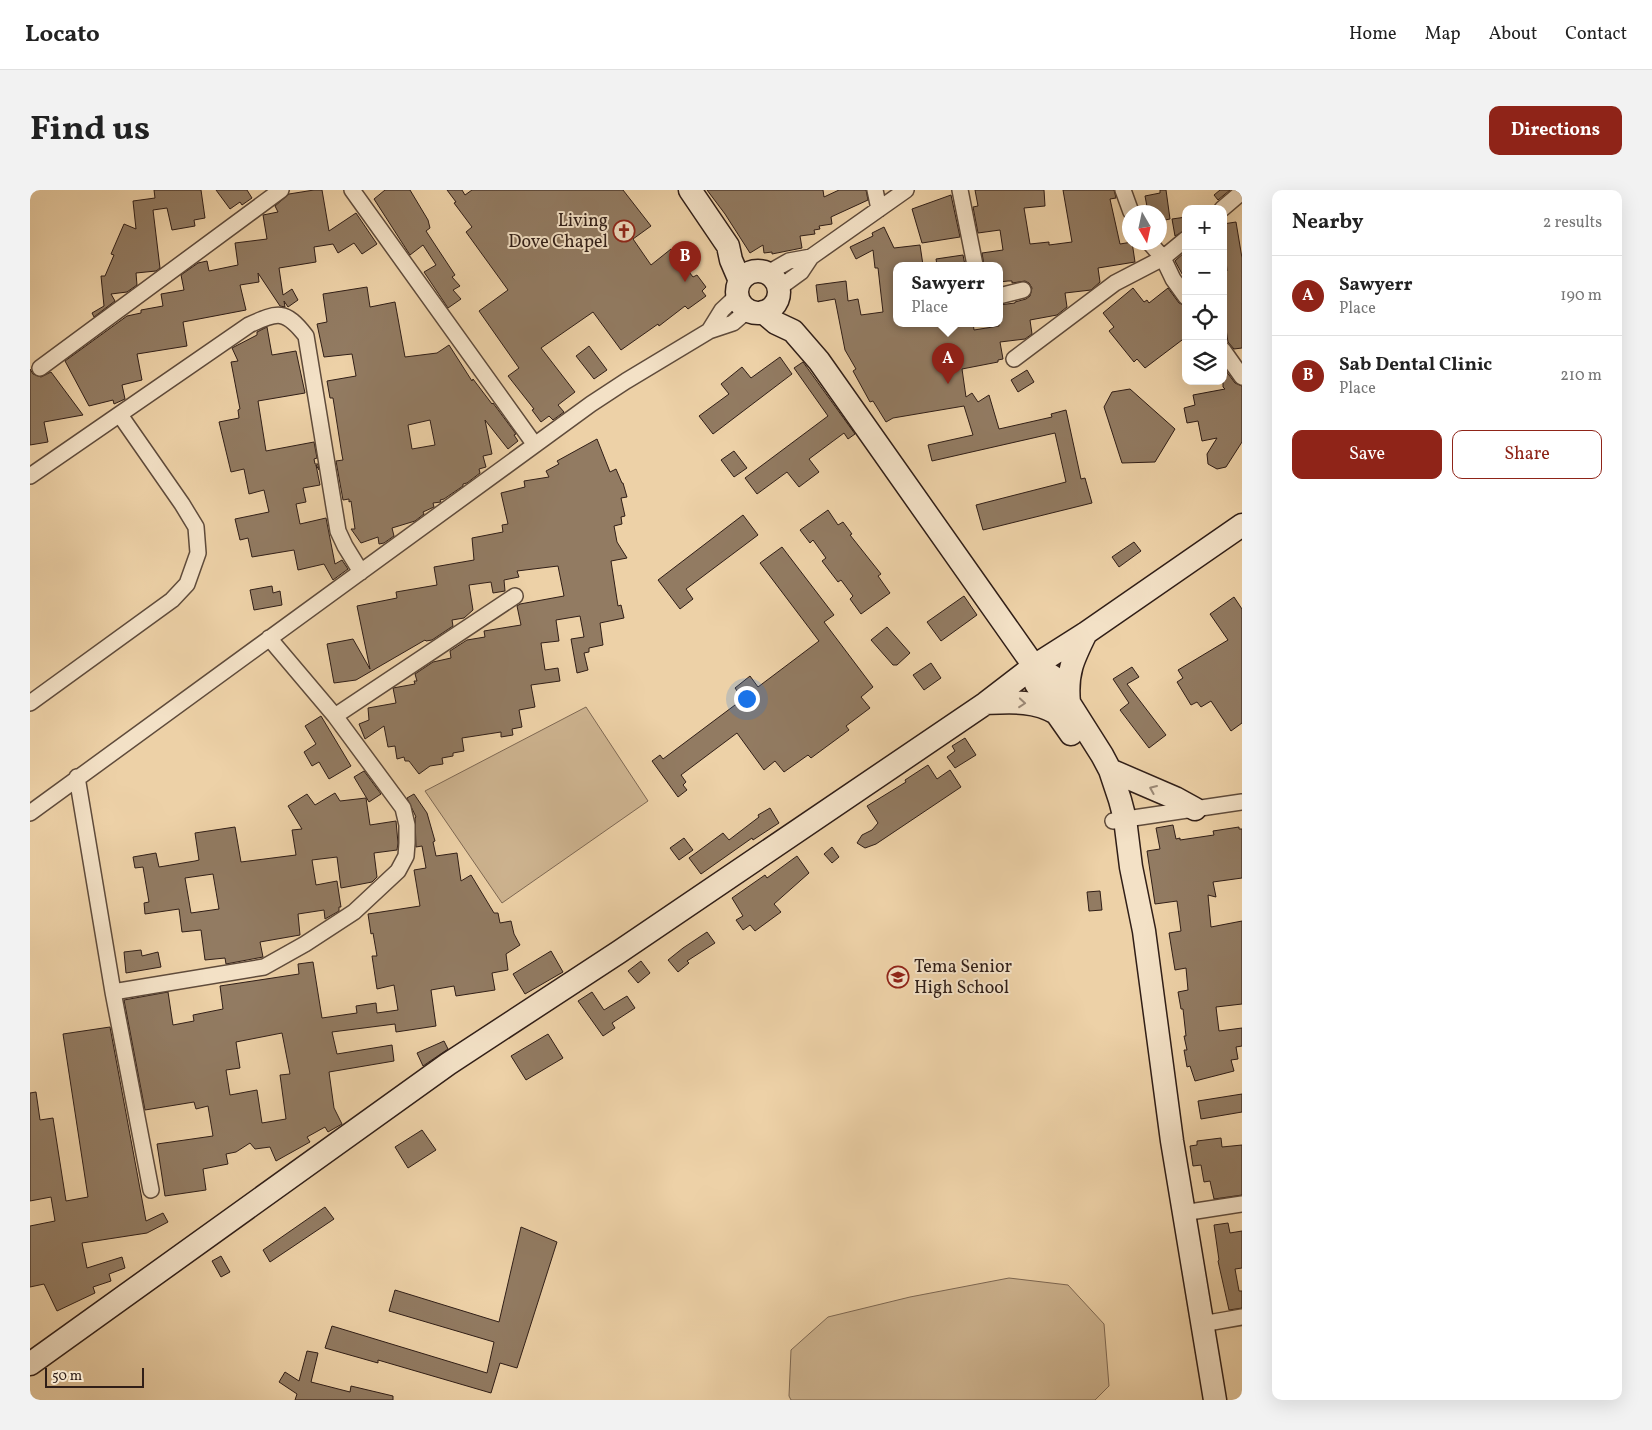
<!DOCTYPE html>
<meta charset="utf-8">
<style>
:root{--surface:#fff;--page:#f2f2f2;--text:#222;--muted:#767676;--line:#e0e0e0;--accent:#8f2418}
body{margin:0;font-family:Vollkorn,serif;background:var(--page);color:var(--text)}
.controls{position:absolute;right:15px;top:15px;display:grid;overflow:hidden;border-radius:10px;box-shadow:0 5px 20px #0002}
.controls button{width:45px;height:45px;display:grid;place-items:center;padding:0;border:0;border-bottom:1px solid var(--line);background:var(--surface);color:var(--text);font:25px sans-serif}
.compass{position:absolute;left:1092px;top:15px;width:45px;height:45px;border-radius:50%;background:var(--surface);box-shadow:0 5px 20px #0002;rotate:171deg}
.scale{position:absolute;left:15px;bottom:12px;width:99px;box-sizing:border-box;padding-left:5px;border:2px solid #301e17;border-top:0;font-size:14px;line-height:18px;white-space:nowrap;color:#301e17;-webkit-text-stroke:4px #f3e1c6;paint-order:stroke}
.you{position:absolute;left:716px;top:508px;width:18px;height:18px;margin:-12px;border:4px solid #fff;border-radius:50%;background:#1a73e8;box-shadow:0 0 0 8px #1a73e833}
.badge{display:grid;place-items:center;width:32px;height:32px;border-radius:50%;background:var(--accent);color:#fff;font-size:16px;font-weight:700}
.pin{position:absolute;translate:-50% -41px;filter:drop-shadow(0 1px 2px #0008)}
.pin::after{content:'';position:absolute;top:26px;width:18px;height:15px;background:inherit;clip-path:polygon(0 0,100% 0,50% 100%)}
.popup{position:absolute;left:863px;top:72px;width:110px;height:65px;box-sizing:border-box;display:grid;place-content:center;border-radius:10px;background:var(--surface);filter:drop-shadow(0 1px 4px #0005);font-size:16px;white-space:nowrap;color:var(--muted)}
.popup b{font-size:19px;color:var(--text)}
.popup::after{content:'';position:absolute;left:50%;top:100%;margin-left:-10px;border:10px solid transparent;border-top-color:var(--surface)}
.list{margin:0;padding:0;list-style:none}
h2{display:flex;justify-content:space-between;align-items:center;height:65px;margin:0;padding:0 20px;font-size:21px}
h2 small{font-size:16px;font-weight:400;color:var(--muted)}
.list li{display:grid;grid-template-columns:32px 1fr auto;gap:15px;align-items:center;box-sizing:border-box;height:80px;padding:0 20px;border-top:1px solid var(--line)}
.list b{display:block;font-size:19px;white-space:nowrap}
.list p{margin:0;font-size:16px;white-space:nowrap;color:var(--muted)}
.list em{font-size:16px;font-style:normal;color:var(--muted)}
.actions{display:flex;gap:10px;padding:15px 20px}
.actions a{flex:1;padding:11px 0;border:1px solid var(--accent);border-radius:10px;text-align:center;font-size:18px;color:var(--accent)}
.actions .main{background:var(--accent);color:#fff}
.icon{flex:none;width:28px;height:28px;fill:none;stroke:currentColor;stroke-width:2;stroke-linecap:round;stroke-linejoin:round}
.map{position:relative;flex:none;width:1212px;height:1210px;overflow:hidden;border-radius:10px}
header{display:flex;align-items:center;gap:30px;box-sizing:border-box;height:70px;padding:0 25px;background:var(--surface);border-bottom:1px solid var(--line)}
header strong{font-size:24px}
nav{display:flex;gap:28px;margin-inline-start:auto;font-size:18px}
.intro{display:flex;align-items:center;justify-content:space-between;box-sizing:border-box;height:120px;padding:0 30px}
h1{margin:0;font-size:35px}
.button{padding:12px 22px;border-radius:10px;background:var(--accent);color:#fff;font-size:18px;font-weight:700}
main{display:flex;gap:30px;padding:0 30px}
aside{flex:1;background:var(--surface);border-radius:10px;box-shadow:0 5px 20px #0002}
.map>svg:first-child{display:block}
</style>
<header>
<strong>Locato</strong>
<nav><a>Home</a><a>Map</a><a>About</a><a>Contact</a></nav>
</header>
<div class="intro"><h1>Find us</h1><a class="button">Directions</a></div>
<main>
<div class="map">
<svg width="1212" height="1210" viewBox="0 0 1212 1210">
<rect width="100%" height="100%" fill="#edd1a7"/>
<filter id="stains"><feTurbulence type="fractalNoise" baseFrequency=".004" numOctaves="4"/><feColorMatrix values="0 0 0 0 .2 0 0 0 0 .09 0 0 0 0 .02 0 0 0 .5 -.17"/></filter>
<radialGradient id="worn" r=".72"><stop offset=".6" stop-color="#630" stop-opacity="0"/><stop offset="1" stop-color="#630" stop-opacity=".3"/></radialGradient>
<!-- green -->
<path fill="#cdb38f" stroke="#7e6853" d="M556 517 618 611 472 713 395 601Z
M979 1088 1038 1095 1074 1134 1079 1196 1065 1210H761L759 1206 761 1160 798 1127 880 1107Z"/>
<!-- building -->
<path fill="#927b62" stroke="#301e17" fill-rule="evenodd" d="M124 0H171L175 28 164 30 165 36 142 40 137 18 123 20 130 78 126 81 106 83 107 95 97 102 81 104 85 111 64 127 62 123 74 116 71 86H75L84 65 81 64 94 34 106 39 103 11 125 8Z
M186 0H217L222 8 212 15 210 12 200 19Z
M284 0H292L299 41 326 23 347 54 332 64 324 53 308 63 303 54 284 57 286 72 249 78 253 105 262 99 268 110 258 117 254 111 255 117 250 116 228 83 229 92 210 95 216 120 153 132 157 156 107 164 112 190 92 195 95 209 84 214 83 210 59 216 35 171 97 126 111 123V120L133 116 131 104 154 100 151 85 168 73 177 71 179 81 208 75 205 53 237 49 233 25 248 22 245 16 259 4Z
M355 0H380L398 30 400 38 396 41 425 85 422 87 430 96 423 100 431 109 418 118 394 82 406 75 393 55 380 65 344 9Z
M417 0H432L435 5 442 0H593L621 36 603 49 621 75 641 59 663 87 667 85 676 97 672 101 676 106 658 119 655 116 629 136 628 134 591 160 563 122 511 158 545 202 528 215 534 222 523 230 519 226 511 232 502 220 504 219 478 186 489 178 449 121 478 100 436 42 442 37 424 13 426 12Z
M677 0H793L794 7 809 0H836L838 10 801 27 802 34 789 36 790 39 784 40 785 44 770 46 772 58 742 64V62L734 63 733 55 720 63 695 24Z
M945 0H1014L1015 16 994 18 1000 54 1019 52V55L1042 52 1033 0H1084L1086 8 1080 9 1090 54 1102 52 1105 72 1068 78 1070 92 1061 100 1035 103 1037 117 1027 125 1000 130 1002 144 995 149 970 152 973 169 968 170V172L932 179 936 207 942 203 948 212 959 205 969 239 1022 227 1021 224 1036 220 1051 289 1055 288 1062 313 953 340 946 315 1036 292 1025 243 902 271 898 255 943 245 934 216 863 228 856 232 843 211 840 212 823 181 826 179 815 160 805 109 788 112 786 95 816 91 818 111 828 109 831 125 853 122 848 78H845L843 60 826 69 820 57 843 46 842 43 854 37 864 58 890 55 893 75H867V133H876V136L897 133H943L944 140 969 136V115L985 113V112L996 109 1000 106 1002 98 999 93 995 91 982 93V91H978L969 92V75H954L952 63 973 60 970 40 948 43 943 17 948 16Z
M1130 0H1136L1140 29 1130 31V22H1118L1115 6 1130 3Z
M1190 0H1200L1188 10 1184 5Z
M921 5 930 47 892 53 882 19Z
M1156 27V40L1145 46 1142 29Z
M1206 32 1212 68V158L1204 159 1198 152 1196 139 1193 141V82L1197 81 1195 58H1193V34Z
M1156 61V91L1145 71Z
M933 65 935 75H907L906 69Z
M337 97 340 117 365 112 375 167 407 163 419 155 442 191 443 189 462 214 463 213 486 244 484 245 488 251 478 259 455 230 462 264 453 266 456 277 449 279 450 283 437 293 433 294V296L414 309 410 310 411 312 403 313 404 317 393 322 394 324 385 331 362 338 364 346 354 353 349 354 348 347 331 353 321 339H325L321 311 319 312V309L313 310 306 271 313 270 312 265 303 208H300L297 191 326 186 322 164 294 167 287 134 297 132 293 104ZM400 230 405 255 382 259 378 235Z
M1103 98 1114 112 1117 110 1119 113 1138 98 1149 113 1156 116V147L1115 178 1107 169 1104 172 1079 141 1084 137 1073 123Z
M237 137 242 165 266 161 275 203 228 211 236 261 284 252 287 268 284 269 285 274H288L289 280 286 275 290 295 273 298 276 312 266 314 270 334 296 328 305 374 312 370 318 379 303 390 294 374 268 380 264 360 222 367 218 348 210 350 205 329 239 322 234 300 219 304 214 279 201 282 189 232 209 228 208 220 210 219 201 172 208 171 202 158 227 145V142Z
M559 156 577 180 564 189 546 166Z
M750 167 762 184 683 244 669 226 699 204 691 194 712 177 721 188Z
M773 172 825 244 818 249 814 243 779 269 789 282 769 297 757 282 727 304 715 288 798 226 764 178Z
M1193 177 1205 193 1212 196V252L1196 277 1187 279 1178 274 1177 264 1187 248 1172 251 1168 231 1157 233 1154 218 1165 215 1163 205 1195 199 1193 197Z
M0 179 3 184 11 187 21 182 53 225 14 232 18 252 0 255Z
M997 180 1004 192 988 202 981 190Z
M1100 199 1145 239 1125 272 1092 273 1074 217 1082 202Z
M567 249 580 282 586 279 592 293H593L597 307 591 308 595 326 591 327 592 334 584 336 587 352 597 368 581 371 588 416 591 415 594 428 570 433 573 455 559 458V462L554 463 558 480 547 483 541 449 554 447 550 426 526 430 529 451 511 453 515 480 528 478 530 491 501 495 505 517 489 520 492 537 482 539 483 545 471 547V542L432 548 434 561 423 563V566L412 568 413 574 400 576 389 584 379 571H375L374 567 367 569 365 556 358 557 354 536 335 549 329 534 339 530 338 518 366 513 363 498 385 494 384 491H387L385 484 403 472 421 468 420 461 437 450 455 447 454 441 491 435 487 416 490 414 534 406 528 376 487 381 489 387 474 390 475 401 463 403 461 392 439 395 443 420 434 428 422 430 423 436 402 450 396 451 395 450 326 490 304 493 297 454 323 449 340 479 327 416 367 408 366 402 407 395 404 377 444 370 442 348 473 342 472 335 478 334 471 303 495 297 494 291 519 287 516 281 529 274 527 271Z
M704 261 717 278 704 287 691 270Z
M798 320 808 335 813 332 822 344 820 345 851 384 848 386 860 403 831 424 820 409 823 406 811 390 808 392 792 371 796 368 783 350 780 353 770 340Z
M713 325 728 345 656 399 663 409 650 419 628 390Z
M1104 352 1111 361 1089 377 1082 367Z
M752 357 804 425 794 432 843 497 831 507 840 518 816 536 819 540 781 568 778 565 754 582 745 571 734 580 707 543 651 585 656 592 653 595 657 600 648 607 622 571 630 565 633 569 713 509 705 498 720 486 728 497 789 451 730 373Z
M242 396 243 403 250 401 252 415 224 420 220 400Z
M934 406 947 425 911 451 897 432Z
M1204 407 1212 419V533L1201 541 1181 511 1171 517 1167 512 1161 515 1147 492 1153 488 1148 480 1198 450 1180 424Z
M857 437 880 463 867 475H863L841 450Z
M901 473 911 488 894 500 883 485Z
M1102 477 1109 487 1097 494 1136 545 1119 558 1090 520 1099 513 1083 489Z
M291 526 321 576 299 589 289 572 282 576 274 562 286 554 275 536Z
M935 548 946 565 925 578 917 567 925 561 922 556Z
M898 575 907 589 920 580 931 597 846 654 835 658 827 653 832 645 842 640 848 633 837 616 876 592 875 590Z
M334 581 351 604 339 612 324 587Z
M305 603 310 611 336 608 340 635 366 631 368 653 367 660 344 663 347 687 342 692 311 698 307 667 282 670 286 695 307 691 311 717H309V721L295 729 294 720 268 724 270 745 230 752 233 767 196 774 195 768 175 770 171 740 152 742 149 719 115 724 114 713 119 712 113 677 105 678 103 667 126 663 129 677 165 671 169 670 165 643 205 637 211 672 266 665 262 640 272 639 258 616 277 604 285 615ZM183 684 189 719 161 723 155 688Z
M384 604 397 623 405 651 403 652 406 666 427 663 431 691 441 685 464 723H468L470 733 481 731 484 744 490 755 476 764 478 780 462 783 465 800 426 806 424 796 401 800 406 836 366 842 365 834 302 842 307 864 362 855 364 871 299 882 304 918 312 934 298 942 295 937 277 947 280 952 246 971 240 957 225 959 220 953 206 962 196 964 198 974 173 979 176 1000 135 1006 127 954 183 946 178 916 166 919 164 912 115 920 94 810 138 802 143 835 164 831 163 825 193 819 190 796 269 784 268 774 283 772 292 828 327 823 326 816 346 813 347 823 368 820 364 795 347 799 342 766H347L343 743 341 744 338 724 390 716 384 680 396 678 392 656 386 657 385 628 386 627 377 608ZM252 843 260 884 250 885 256 929 232 933 227 900 200 905 196 880 210 878 206 852Z
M740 618 749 633 723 650 722 648 671 684 659 668 693 643 699 650 729 627 728 625Z
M1143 635 1146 649 1150 648V650L1184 645 1183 641 1209 637V639H1212V688L1183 692 1186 707 1178 705 1181 737 1212 731V814L1186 817 1189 841 1212 838V856L1206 857 1208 869 1201 870 1204 881 1165 891 1160 876 1157 877 1154 860H1157L1154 846H1156L1153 819H1151L1148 802 1158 800 1156 778 1145 780 1139 743 1151 741 1147 711 1125 714 1117 661 1130 659 1126 638Z
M654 648 663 660 649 670 640 658Z
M802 657 809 667 802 673 794 664Z
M767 666 779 683 744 714 751 722 725 741 720 735 713 740 706 730 713 726 702 708 735 685 737 688Z
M1070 701 1072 720 1059 721 1057 702Z
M677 742 685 753 657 771 659 773 648 782 638 770 653 758Z
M111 760 112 766 128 762 131 777 96 783 94 762Z
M521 761 533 782 495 804 483 784Z
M611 771 620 783 608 793 598 781Z
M562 802 574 820 597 806 605 818 582 833 585 838 573 846 548 811Z
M80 837 116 1031 133 1023 138 1032 117 1043 52 1053 57 1078 92 1067 95 1078 79 1084 81 1091 63 1097 65 1103 27 1121 14 1094 0 1097V1036L25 1031 21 1007 0 1011V903L6 902 10 930 23 928 36 1011 58 1007 33 844Z
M518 844 533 868 496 890 481 866Z
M414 851 418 859 393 876 387 863Z
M1212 904V922L1171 929 1168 911Z
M392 940 406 960 378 978 365 957Z
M1191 948 1192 957 1212 955V1005L1184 1009 1180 991 1174 992 1171 975 1163 976 1160 956 1167 955V951Z
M295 1017 304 1029 240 1072 233 1060Z
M1198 1033 1200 1043 1212 1041V1078L1205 1079 1209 1101H1212V1118L1199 1120 1188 1071 1189 1070 1184 1035Z
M491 1037 527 1052 487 1178 470 1173 461 1203 348 1170V1173L295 1158 302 1136 457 1183 464 1152 359 1121 365 1100 469 1132Z
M191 1066 200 1082 191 1087 182 1071Z
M277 1161 288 1163 281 1192 320 1202 321 1196 363 1206V1210H265L267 1204 249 1192 255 1182 269 1191Z"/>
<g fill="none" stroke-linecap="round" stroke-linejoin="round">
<!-- street casing -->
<g stroke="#5f4b3b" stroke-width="18">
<path id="street" d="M322 0 505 255
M845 0 849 19
M930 0 945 75
M1093 0 1101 22
M1192 19 1212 2
M1119 52 1133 68 1143 89 1156 107
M738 83 759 71 781 67
M749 98 771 82 781 67 876 0
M969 106 993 100
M679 141 692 120 707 106
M1193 160 1212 187
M984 169 1085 93 1133 68 1156 49
M10 178 251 0
M0 286 219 135C248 122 255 119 276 146L308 341 315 356 331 382
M0 513 142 410 157 394 168 363 166 337 152 314 90 225
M305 526 485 406
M47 587 83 802 121 1000
M0 623 561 214 596 191 679 141 703 133 718 120
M1083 631 1212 612
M83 802 234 777 275 754 324 722 368 681 376 666 377 653V635L373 618 305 526 239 448
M1153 1023 1212 1014
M1172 1134 1212 1127"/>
</g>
<!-- secondary casing -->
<g stroke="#301e17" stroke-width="25">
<path id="secondary" d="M660 0 698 56 701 70 710 91
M707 102a21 21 0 1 1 42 0a21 21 0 1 1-42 0Z
M733 122 746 133 763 141 789 171 1004 476 1022 486 1072 565 1080 580 1090 610 1095 629 1101 677 1114 741 1142 951 1185 1210
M1004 476 1006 494 1041 544
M956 513C980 512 1005 510 1026 523
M1039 513C1036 483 1043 469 1056 443
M1080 580 1145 608 1165 619
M0 1174 418 874 589 762 956 513 1004 476 1056 443 1212 335"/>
</g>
<!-- street -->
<use href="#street" stroke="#f3e1c6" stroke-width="15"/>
<!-- secondary -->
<use href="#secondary" stroke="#f3e1c6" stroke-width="22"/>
</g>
<!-- one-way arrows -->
<defs><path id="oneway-chevron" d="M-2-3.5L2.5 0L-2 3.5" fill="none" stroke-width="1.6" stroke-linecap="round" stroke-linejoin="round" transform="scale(1.25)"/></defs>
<g stroke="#9b8977">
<use href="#oneway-chevron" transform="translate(992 513) rotate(5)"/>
<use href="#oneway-chevron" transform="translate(1123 599) rotate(-157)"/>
</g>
<!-- icons -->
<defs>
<g id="church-ring" transform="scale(1.125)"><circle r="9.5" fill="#f3e1c6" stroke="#8f2418" stroke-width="1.5"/><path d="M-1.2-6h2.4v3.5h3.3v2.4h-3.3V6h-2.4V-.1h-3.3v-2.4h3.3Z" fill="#8f2418"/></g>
<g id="school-ring" transform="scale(1.125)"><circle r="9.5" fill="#f3e1c6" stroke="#8f2418" stroke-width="1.5"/><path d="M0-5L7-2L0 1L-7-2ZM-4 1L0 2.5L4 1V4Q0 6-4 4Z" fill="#8f2418"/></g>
</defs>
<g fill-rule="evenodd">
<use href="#church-ring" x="594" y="41"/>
<use href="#school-ring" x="868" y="787"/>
</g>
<g text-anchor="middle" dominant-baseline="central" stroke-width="4" stroke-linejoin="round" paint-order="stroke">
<!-- poi labels -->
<g font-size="18" fill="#301e17" stroke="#f3e1c6" text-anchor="end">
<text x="578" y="31">Living<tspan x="578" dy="21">Dove Chapel</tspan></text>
<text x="884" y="777" text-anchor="start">Tema Senior<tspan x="884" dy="21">High School</tspan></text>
</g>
</g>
<rect width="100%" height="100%" filter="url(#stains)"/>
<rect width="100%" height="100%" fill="url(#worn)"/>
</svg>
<div class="controls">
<button>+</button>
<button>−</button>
<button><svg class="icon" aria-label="locate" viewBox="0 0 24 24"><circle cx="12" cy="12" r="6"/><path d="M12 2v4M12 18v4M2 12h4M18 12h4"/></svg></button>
<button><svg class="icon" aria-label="layers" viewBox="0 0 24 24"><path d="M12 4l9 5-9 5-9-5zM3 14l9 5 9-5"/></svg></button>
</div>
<svg class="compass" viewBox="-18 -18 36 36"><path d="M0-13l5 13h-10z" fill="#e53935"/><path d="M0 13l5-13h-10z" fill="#767676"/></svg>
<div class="scale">50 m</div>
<div class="you"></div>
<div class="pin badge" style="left:918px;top:194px">A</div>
<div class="popup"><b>Sawyerr</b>Place</div>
<div class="pin badge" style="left:655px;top:92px">B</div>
</div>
<aside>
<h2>Nearby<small>2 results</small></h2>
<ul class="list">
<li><span class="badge">A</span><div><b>Sawyerr</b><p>Place</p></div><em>190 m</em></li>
<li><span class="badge">B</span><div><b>Sab Dental Clinic</b><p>Place</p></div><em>210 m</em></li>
</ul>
<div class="actions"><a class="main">Save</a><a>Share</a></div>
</aside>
</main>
